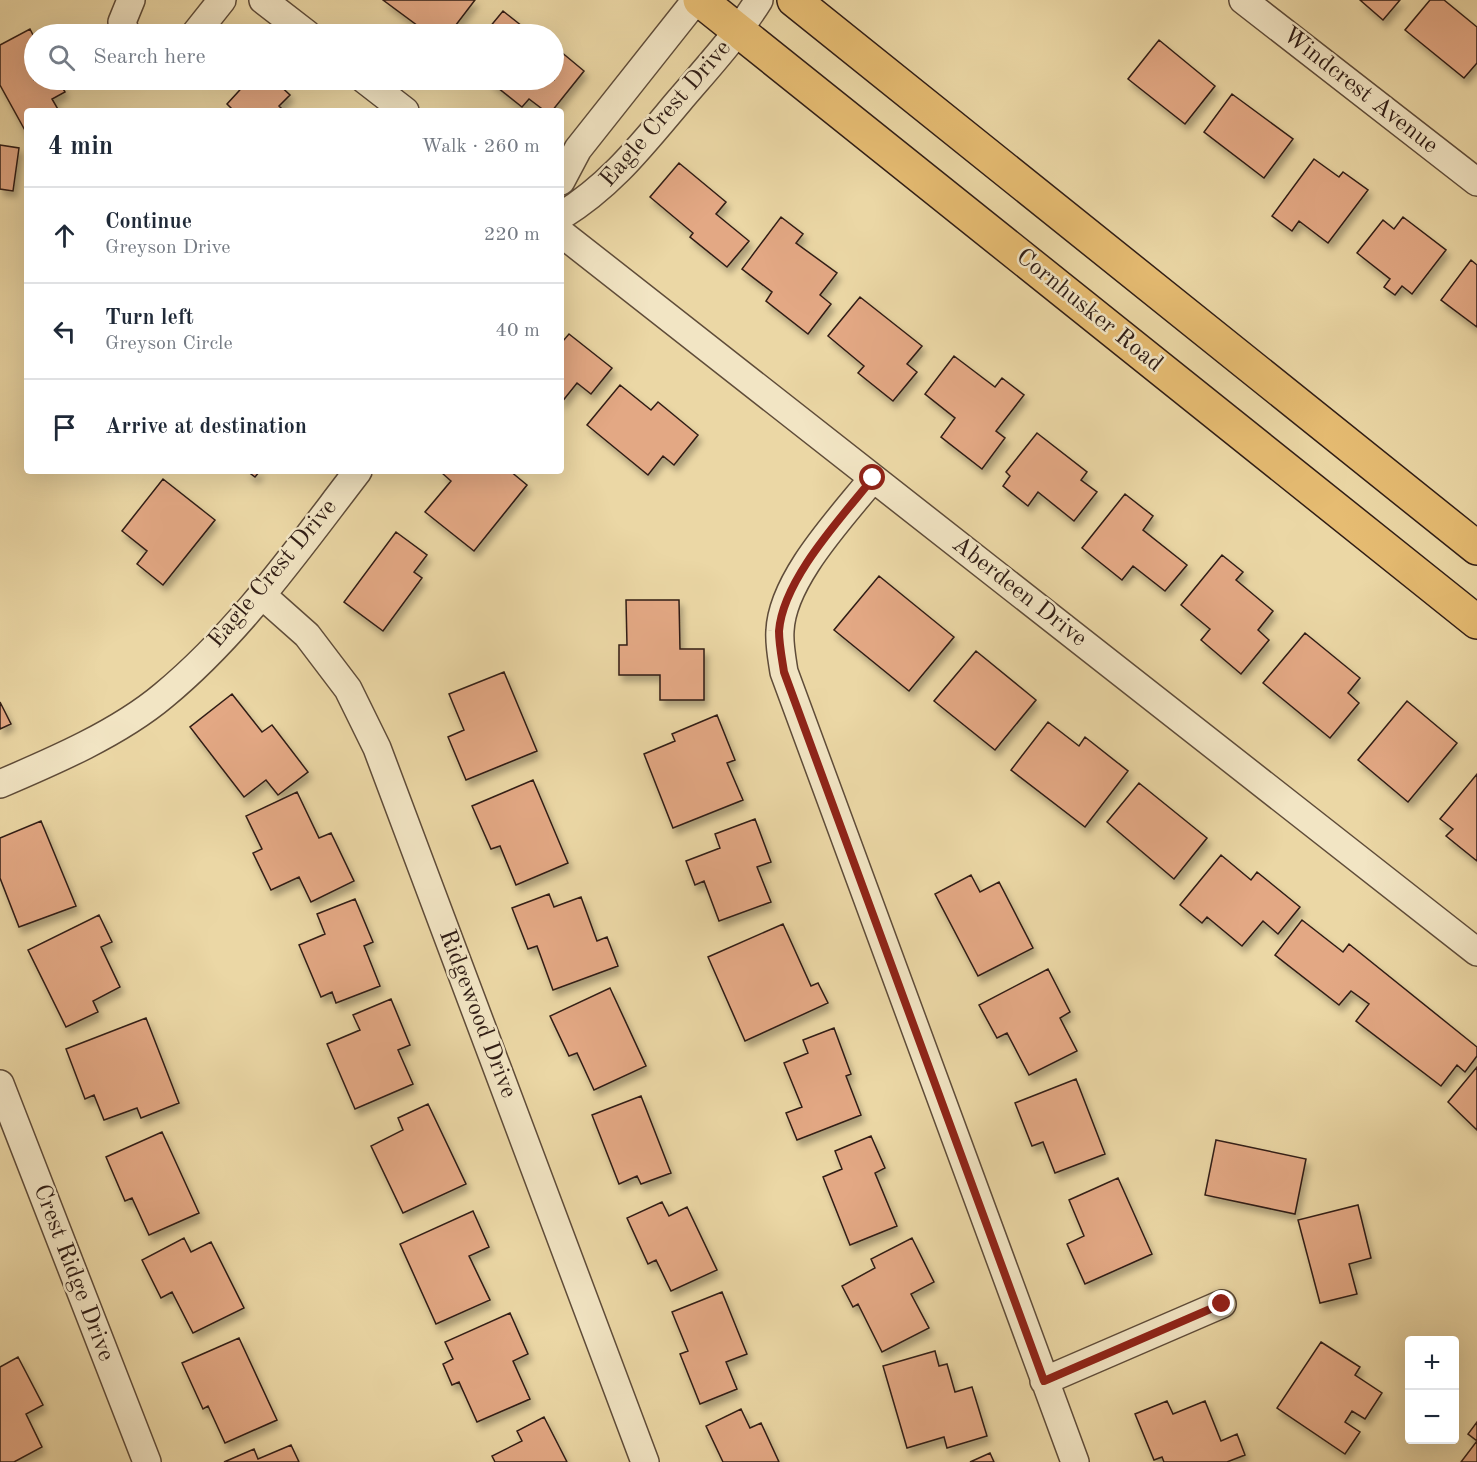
<!DOCTYPE html>
<meta charset="utf-8">
<style>
:root{--surface:#fff;--page:#f2f2f3;--text:#1f2937;--muted:#747a83;--line:#e0e1e3}
body{margin:0;font-family:"Old Standard TT",serif;background:var(--page);color:var(--text)}
.controls{position:absolute;right:18px;bottom:18px;display:grid;overflow:hidden;border-radius:6px;box-shadow:0 6px 24px #0002}
.controls button{width:54px;height:54px;display:grid;place-items:center;padding:0;border:0;border-bottom:2px solid var(--line);background:var(--surface);color:var(--text);font:30px sans-serif}
.stop{position:absolute;width:18px;height:18px;margin:-14px;border:4px solid #8f2418;border-radius:50%;background:#fff}
.stop.end{background:#8f2418;border-color:#fff;box-shadow:0 2px 6px #0008}
.list{margin:0;padding:0;list-style:none}
h2{display:flex;justify-content:space-between;align-items:center;height:78px;margin:0;padding:0 24px;font-size:26px}
h2 small{font-size:20px;font-weight:400;color:var(--muted)}
.list li{display:grid;grid-template-columns:39px 1fr auto;gap:18px;align-items:center;box-sizing:border-box;height:96px;padding:0 24px;border-top:2px solid var(--line)}
.list b{display:block;font-size:22px;white-space:nowrap}
.list p{margin:0;font-size:20px;white-space:nowrap;color:var(--muted)}
.list em{font-size:20px;font-style:normal;color:var(--muted)}
.icon{flex:none;width:33px;height:33px;fill:none;stroke:currentColor;stroke-width:2;stroke-linecap:round;stroke-linejoin:round}
.map{position:relative;flex:none;width:1477px;height:1462px;overflow:hidden}
.search{position:absolute;background:var(--surface);box-shadow:0 6px 24px #0002;left:24px;top:24px;width:540px;height:66px;display:flex;align-items:center;gap:15px;box-sizing:border-box;padding:0 21px;border-radius:33px;color:var(--muted);font-size:22px}
.panel{position:absolute;background:var(--surface);box-shadow:0 6px 24px #0002;left:24px;top:108px;width:540px;height:366px;border-radius:6px}
.map>svg:first-child{display:block}
</style>
<div class="map">
<svg width="1477" height="1462" viewBox="0 0 1477 1462">
<defs>
<filter id="shadow"><feDropShadow dx="3.5" dy="6" stdDeviation="3" flood-color="#0004"/></filter>
</defs>
<rect width="100%" height="100%" fill="#ebd7a5"/>
<filter id="stains"><feTurbulence type="fractalNoise" baseFrequency=".00333" numOctaves="4"/><feColorMatrix values="0 0 0 0 .2 0 0 0 0 .09 0 0 0 0 .02 0 0 0 .5 -.17"/></filter>
<radialGradient id="worn" r=".72"><stop offset=".6" stop-color="#630" stop-opacity="0"/><stop offset="1" stop-color="#630" stop-opacity=".3"/></radialGradient>
<!-- building -->
<path fill="#e3a884" stroke="#301d15" stroke-width="1.5" filter="url(#shadow)" d="M383 0H475L449 34H429Z
M1360 0H1400L1383 20Z
M1430 0H1444L1477 27V63L1464 78 1405 30Z
M503 11 532 34H484Z
M30 29 34 37V80H58L65 92 52 99 59 111H27V134L0 85V45Z
M1159 40 1215 86 1185 124 1128 79Z
M554 46 584 71 552 111H545L529 99 522 107 488 80H554Z
M249 80H274L290 95 279 106 284 111H228L231 108 227 104Z
M1232 94 1293 139 1264 178 1204 132Z
M0 145 19 148 13 191 0 189Z
M1314 159 1339 177 1343 172 1368 190 1328 243 1299 221 1292 231 1272 216Z
M679 163 726 202 716 214 749 241 727 267 690 237 693 233 650 197Z
M781 217 803 234 796 243 837 273 820 295 831 304 808 334 766 301 772 292 742 269Z
M1403 217 1446 250 1412 294 1402 286 1395 295 1384 287 1390 279 1357 253 1383 220 1394 229Z
M1471 260 1477 265V327L1441 300Z
M860 297 922 346 907 364 917 372 893 401 858 373 864 366 828 336Z
M569 334 612 368 591 394 577 383 561 403V339L563 341Z
M954 356 995 387 1002 378 1024 395 996 431 1005 438 982 469 941 437 955 418 925 394Z
M620 385 651 410 658 402 698 435 674 465 663 456 648 475 587 425Z
M1037 433 1087 472 1081 480 1097 492 1074 521 1038 492 1028 506 1003 486 1010 476 1006 472Z
M247 471H260L255 477Z
M444 471H510L527 485 474 551 425 512 451 481 442 473Z
M163 479 215 520 163 585 137 564 147 551 122 531Z
M1125 494 1153 516 1143 530 1187 565 1165 591 1133 566 1122 580 1082 548Z
M396 532 427 555 414 572 422 578 383 631 344 602Z
M1222 555 1243 572 1236 580 1273 611 1258 630 1269 640 1241 674 1201 640 1210 629 1181 605Z
M879 576 954 637 909 691 834 630Z
M626 600H679L680 649H704V700H660V675H619V645H627Z
M1305 633 1360 678 1348 693 1359 703 1330 738 1263 683Z
M976 651 1036 700 995 750 934 701Z
M504 672 537 751 466 780 448 737 464 730 449 694Z
M232 694 262 732 272 725 308 772 278 795 266 780 244 797 190 727Z
M1407 701 1457 743 1408 802 1358 760Z
M0 702 11 724 0 729Z
M717 715 735 760 727 763 743 800 673 828 644 754 675 741 672 734Z
M1048 722 1079 746 1085 737 1128 771 1085 827 1011 770Z
M1477 774V861L1446 836 1453 829 1440 819Z
M533 780 568 863 516 885 500 846 491 849 472 806Z
M1139 783 1207 838 1174 879 1107 822Z
M297 792 319 838 331 833 354 881 311 902 299 877 271 890 253 853 262 849 246 816Z
M755 819 771 862 757 867 771 902 719 921 704 881 695 885 686 861 720 848 715 834Z
M41 821 76 906 19 927 0 878V838Z
M1221 855 1251 880 1257 872 1300 907 1278 934 1263 921 1242 946 1207 917 1202 923 1180 905Z
M971 875 980 892 999 882 1033 948 978 976 935 894Z
M549 894 554 907 581 897 597 941 607 937 618 966 553 990 537 946 528 949 512 908Z
M355 899 373 942 364 946 380 986 336 1003 332 992 321 997 299 945 325 934 317 914Z
M99 915 112 942 101 947 120 987 93 1001 98 1012 66 1027 28 950Z
M1302 920 1343 952 1349 944 1477 1047V1056L1465 1072 1457 1065 1441 1086 1356 1021 1369 1004 1351 991 1339 1005 1275 955Z
M783 924 811 986 818 983 828 1003 745 1041 708 957Z
M1048 969 1070 1012 1060 1018 1077 1051 1029 1075 1007 1033 997 1038 979 1005Z
M610 988 646 1066 594 1090 577 1053 569 1056 550 1016Z
M391 999 410 1045 398 1050 413 1084 355 1109 327 1044 360 1030 353 1015Z
M146 1018 179 1103 141 1118 137 1108 104 1120 94 1095 85 1099 66 1049Z
M834 1028 851 1074 846 1076 861 1115 797 1140 786 1113 802 1107 784 1063 808 1053 803 1040Z
M1477 1067V1130L1448 1102Z
M1076 1079 1105 1154 1055 1173 1043 1142 1032 1146 1015 1103Z
M641 1096 671 1173 641 1184 637 1176 619 1184 592 1115Z
M428 1104 466 1184 403 1213 371 1146 403 1130 398 1118Z
M162 1132 199 1213 149 1235 132 1198 125 1201 106 1157Z
M871 1136 885 1168 875 1173 897 1226 850 1245 823 1177 842 1169 835 1151Z
M1216 1140 1306 1159 1295 1214 1205 1195Z
M1118 1178 1152 1254 1085 1284 1067 1244 1084 1236 1069 1200Z
M662 1202 669 1216 687 1207 717 1270 671 1291 656 1260 648 1264 627 1218Z
M1358 1205 1371 1258 1349 1264 1357 1294 1320 1303 1298 1220Z
M473 1211 489 1247 469 1256 490 1300 436 1324 400 1244Z
M184 1238 191 1252 211 1242 244 1308 193 1333 172 1292 161 1298 142 1260Z
M912 1238 934 1282 911 1294 929 1328 882 1352 858 1304 853 1307 842 1286 875 1268 871 1259Z
M722 1292 747 1354 726 1362 737 1389 700 1404 680 1354 688 1351 672 1312Z
M510 1313 528 1354 513 1361 530 1399 477 1422 459 1382 452 1385 443 1364 453 1359 445 1342Z
M239 1338 277 1420 225 1443 208 1406 203 1409 182 1363Z
M1321 1342 1360 1367 1355 1375 1382 1393 1365 1419 1352 1411 1345 1422 1360 1432 1345 1454 1277 1408Z
M935 1351 939 1366 947 1364 955 1392 972 1387 987 1436 947 1448 944 1437 907 1448 883 1366Z
M18 1357 43 1405 26 1414 42 1447 14 1462H0V1367Z
M1167 1401 1173 1414 1205 1401 1221 1441 1237 1434 1245 1455 1227 1462H1164L1162 1457 1154 1460 1135 1414Z
M741 1409 750 1428 761 1423 779 1462H723L706 1426Z
M544 1417 567 1462H495L492 1456 522 1441 517 1431Z
M1477 1422V1462H1461L1477 1441 1468 1434Z
M291 1445 299 1462H224L254 1449 258 1459Z
M990 1453 994 1462H970Z"/>
<g fill="none" stroke-linecap="round" stroke-linejoin="round">
<!-- minor casing -->
<g stroke="#5f4c39" stroke-width="30">
<path id="minor" d="M263 0 307 34
M1243 0 1477 182
M126 34 122 22 131 0
M195 34 222 0
M365 80 405 111
M561 181 578 149 696 0
M561 216C611 185 641 146 679 101 707 68 736 37 759 0
M561 233 1477 952
M873 478C842 517 782 579 780 631 779 644 782 659 784 672L1075 1462
M262 595 307 635 348 689 377 748 645 1462
M0 784C54 761 119 733 164 695 240 632 298 549 358 471
M0 1084 147 1462
M1044 1381 1222 1304"/>
</g>
<!-- primary casing -->
<g stroke="#301d15" stroke-width="36">
<path id="primary" d="M700 0 1477 622
M794 0 1477 548"/>
</g>
<!-- minor -->
<use href="#minor" stroke="#f2e5c4" stroke-width="27"/>
<!-- primary -->
<use href="#primary" stroke="#e6bc72" stroke-width="33"/>
</g>
<g fill="none" stroke-linecap="round" stroke-linejoin="round">
<!-- route -->
<path stroke="#8f2418" stroke-width="8" d="M873 478C842 517 783 579 779 631 779 644 782 659 784 672L1044 1381 1222 1304"/>
</g>
<g text-anchor="middle" dominant-baseline="central" stroke-width="5" stroke-linejoin="round" paint-order="stroke">
<!-- street labels -->
<g font-size="24" fill="#301d15" stroke="#f2e5c4">
<text transform="translate(1360 91) rotate(38)">Windcrest Avenue</text>
<text transform="translate(666 114) rotate(-49)">Eagle Crest Drive</text>
<text transform="translate(1089 311) rotate(39)">Cornhusker Road</text>
<text transform="translate(273 574) rotate(-50)">Eagle Crest Drive</text>
<text transform="translate(1019 592) rotate(38)">Aberdeen Drive</text>
<text transform="translate(477 1014) rotate(69)">Ridgewood Drive</text>
<text transform="translate(73 1273) rotate(69)">Crest Ridge Drive</text>
</g>
</g>
<rect width="100%" height="100%" filter="url(#stains)"/>
<rect width="100%" height="100%" fill="url(#worn)"/>
</svg>
<div class="controls">
<button>+</button>
<button>−</button>
</div>
<div class="stop" style="left:873px;top:478px"></div>
<div class="stop end" style="left:1222px;top:1304px"></div>
<div class="search"><svg class="icon" aria-label="search" viewBox="0 0 24 24"><circle cx="10" cy="10" r="6"/><path d="M15 15l6 6"/></svg>Search here</div>
<section class="panel">
<h2>4 min<small>Walk · 260 m</small></h2>
<ul class="list">
<li><svg class="icon" aria-label="ahead" viewBox="0 0 24 24"><path d="M12 20V5M6 11l6-6 6 6"/></svg><div><b>Continue</b><p>Greyson Drive</p></div><em>220 m</em></li>
<li><svg class="icon" aria-label="left" viewBox="0 0 24 24"><path d="M17 20v-9H6M10 6l-5 5 5 5"/></svg><div><b>Turn left</b><p>Greyson Circle</p></div><em>40 m</em></li>
<li><svg class="icon" aria-label="arrive" viewBox="0 0 24 24"><path d="M6 21V4h12l-3 4 3 4H6"/></svg><div><b>Arrive at destination</b></div></li>
</ul>
</section>
</div>
